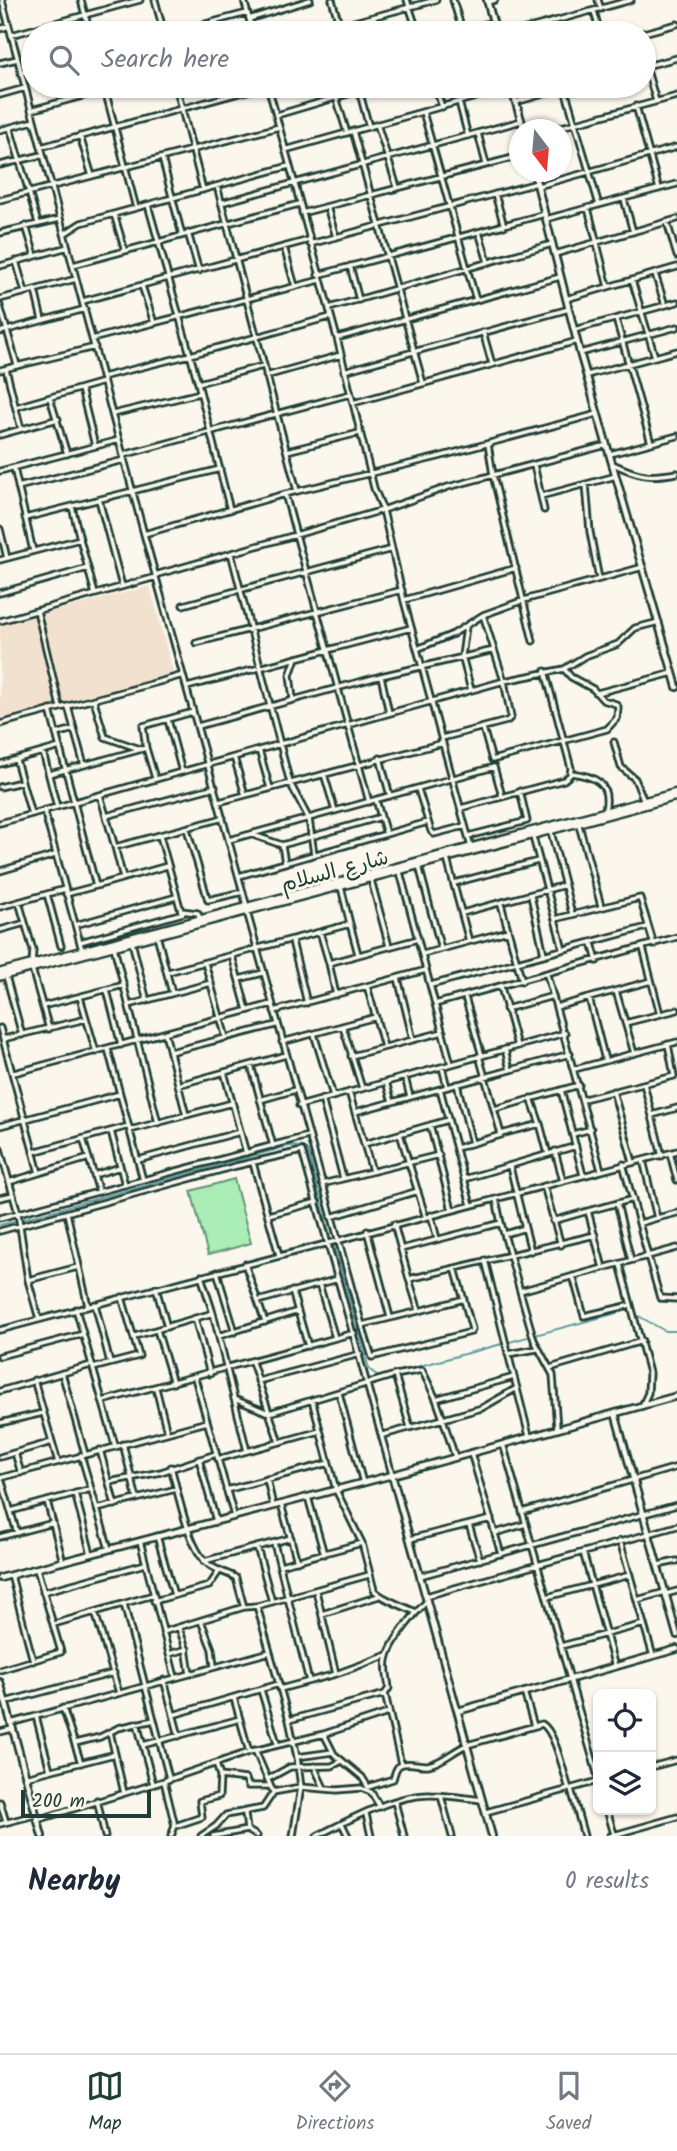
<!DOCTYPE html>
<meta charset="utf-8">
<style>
:root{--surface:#fff;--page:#f2f2f3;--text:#1f2937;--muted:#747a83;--line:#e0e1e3;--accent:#1f3d34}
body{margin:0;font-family:Kalam,"Playpen Sans Arabic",sans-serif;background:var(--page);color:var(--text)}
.controls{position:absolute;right:21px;bottom:21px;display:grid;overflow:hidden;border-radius:10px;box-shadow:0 2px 5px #0004}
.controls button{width:63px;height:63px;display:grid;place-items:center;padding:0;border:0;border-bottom:2px solid var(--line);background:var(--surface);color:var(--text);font:35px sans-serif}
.compass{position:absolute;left:509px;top:119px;width:63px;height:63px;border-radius:50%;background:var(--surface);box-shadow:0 2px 5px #0004;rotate:164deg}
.scale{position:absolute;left:21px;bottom:18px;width:130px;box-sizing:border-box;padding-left:7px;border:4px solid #1f3d34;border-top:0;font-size:19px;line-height:24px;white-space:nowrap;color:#1f3d34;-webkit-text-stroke:5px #fbf7ec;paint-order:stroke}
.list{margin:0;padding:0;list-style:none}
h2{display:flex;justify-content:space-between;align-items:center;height:91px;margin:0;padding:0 28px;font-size:30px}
h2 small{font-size:23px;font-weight:400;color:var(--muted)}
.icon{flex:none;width:38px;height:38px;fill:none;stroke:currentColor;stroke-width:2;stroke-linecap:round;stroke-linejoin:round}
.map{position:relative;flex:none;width:677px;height:1836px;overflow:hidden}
.search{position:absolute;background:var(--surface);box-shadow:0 2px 5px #0004;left:21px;right:21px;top:21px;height:77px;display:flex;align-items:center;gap:18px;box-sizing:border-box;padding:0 24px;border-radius:38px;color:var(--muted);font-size:26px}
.sheet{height:217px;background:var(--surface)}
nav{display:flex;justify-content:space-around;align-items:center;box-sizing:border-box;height:98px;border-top:2px solid var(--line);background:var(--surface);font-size:19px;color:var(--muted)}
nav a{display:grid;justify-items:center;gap:4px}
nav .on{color:var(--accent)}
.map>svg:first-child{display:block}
</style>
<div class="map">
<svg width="677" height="1836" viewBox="0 0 677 1836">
<rect width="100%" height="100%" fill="#fbf7ec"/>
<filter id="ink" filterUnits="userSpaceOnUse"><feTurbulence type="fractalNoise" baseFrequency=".0143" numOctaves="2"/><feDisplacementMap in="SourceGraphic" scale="14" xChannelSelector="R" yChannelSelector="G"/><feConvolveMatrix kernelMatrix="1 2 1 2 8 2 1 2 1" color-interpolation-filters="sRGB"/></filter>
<g filter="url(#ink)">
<!-- built -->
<path fill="#f3e1d0" d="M150 586 174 675 0 721V625Z"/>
<!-- green -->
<path fill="#aaedb7" stroke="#649576" stroke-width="2" d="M234 1179 251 1243 208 1255 191 1191Z"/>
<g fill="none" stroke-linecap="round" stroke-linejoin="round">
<!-- stream -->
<path stroke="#619ca2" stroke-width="2" d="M0 1225 289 1146 303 1147 308 1152 330 1234
M334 1246 369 1369 379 1377 628 1310 665 1331H677"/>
<!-- minor casing -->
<g stroke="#1f3d34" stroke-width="9">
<path id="minor" d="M2 0 144 534 247 907
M81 0 90 33
M155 0 164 33
M244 0 253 33
M332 0 342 33
M407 0 418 33
M453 0 462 30
M598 0 601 9
M487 2 495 0
M594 11 600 33
M249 19 310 0
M0 29 9 26
M171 33 247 13
M313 33 436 0
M448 33 493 22
M511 33 631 0
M643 33 677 24
M11 35 140 0
M644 60 656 101
M0 63 17 59
M646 66 677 58
M21 73 33 69
M104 86 136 208
M176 86 203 190
M268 86 337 338 374 488 383 510 404 601 471 847
M358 86 369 127
M435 86 442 107
M564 86 599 205
M0 95 25 88
M336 97 347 133
M459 102 468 136
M516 102 571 86
M636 106 659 189
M31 110 120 86
M423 112 476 300
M277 115 375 86
M377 124 397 187
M10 128 38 223
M0 130 34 121
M550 130 677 96
M353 131 423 383
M478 133 486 164
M80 136 92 176
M41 147 265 86
M285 150 512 87
M162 158 182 235
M0 165 42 155
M217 186 297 491
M538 186 677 147
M495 194 504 226
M624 199 633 232
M0 200 279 127
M221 203 521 121
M148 205 198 383 230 510
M327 207 336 237
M588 208 608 287
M302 213 520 156
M114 214 125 251
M546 219 677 184
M667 222 677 256
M26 226 35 256
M479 232 488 262
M0 233 60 219
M188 233 199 271
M64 234 81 223 289 166
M310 244 537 183
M284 247 295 286
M555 254 677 219
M16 261 25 292
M73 265 299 204
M0 266 68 247
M350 266 359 300
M655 274 665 305
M318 275 545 214
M632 280 655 357
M142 286 154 323
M35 290 42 320
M0 299 76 279
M566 299 677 267
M83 301 309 240
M0 306 17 365
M329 308 552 244
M616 319 651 443
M574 330 677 302
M0 332 85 309
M483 332 492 364
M337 338 560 277
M92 339 320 280
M580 353 677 327
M6 369 21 429
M0 370 95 347
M344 371 569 309
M587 375 677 351
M266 376 341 355
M102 377 190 355 330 317
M198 383 263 366
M81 389 95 446
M50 398 67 454
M353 403 577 341
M16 407 103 382
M113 414 200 393
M0 435 58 419
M488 444 493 475 533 641
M287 451 359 433
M610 454 677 436
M123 455 350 394
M613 464C639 476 649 478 677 473
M534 465 544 510
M14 468 33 551
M0 471 119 440
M586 484 590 532 599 579
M18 487 124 460
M285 494 369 802
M541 496 616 476
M99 500 122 586
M72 507 80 539
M25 518 220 469
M0 529 7 558
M144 534 285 494 438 457 597 414
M231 553 290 783 309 819 314 854
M0 560 80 539 95 594
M155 575 383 510 448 487 607 445
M0 593 88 568
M404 600 516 568
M183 605 392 549
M37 611 60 707
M0 621 156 577
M466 627 462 656 471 690
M196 643 402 590
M417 649 453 634 483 615 524 600 643 567
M381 676 389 713
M187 687 411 628
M597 693 673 673
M293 699 290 675 296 658
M94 701 105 737 140 749
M68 706 74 729
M50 710 96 886 66 894
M168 720 182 772
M0 724C61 707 122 693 183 675
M198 726 381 676 494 650
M483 728 492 760
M442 738 507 721 511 717 504 681 483 615
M614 742 621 767 635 779 644 801
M146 748 143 726 193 712
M259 750 270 788
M43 752 57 807
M234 757 245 795
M380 758 390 796
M16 760 31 814
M492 760 607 729 617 718 618 707 616 704 603 700 593 689 571 677 564 669
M0 764 60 747
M84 765 146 748 155 778
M494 767 502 796
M571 773C595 776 611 783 605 810
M49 774 84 765 74 729 56 734
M324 774 335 811
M0 787 21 782
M418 789 431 831 434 834 465 826
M100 795 115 847
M376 800 386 834
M219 802 443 743
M461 808 564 780 570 775 571 768 545 671
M44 810 82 950
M106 816 215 787
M0 823 504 681 564 669 585 656 618 644 635 628 659 622
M579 825 601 906
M187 829 208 900 243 892
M551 832 572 914
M253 835 282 845 381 817
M160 836 181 911 198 913 200 919
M468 836 527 821 520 791
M533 837 563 949
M229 840 494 767
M282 845 285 863
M447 859 469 941
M419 866 441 949
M0 871 55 855
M400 872 451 1064
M239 876 428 822
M123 878 115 847 223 818
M371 880 389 946
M454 883 538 861
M96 886 167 866
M341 887 350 924
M47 894 61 946
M531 896 544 954
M19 902 33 950 32 964
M501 904 522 981
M0 907 65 889
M247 912 362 1325 419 1311 409 1279 595 1235
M462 913 565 885
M555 919 640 898 654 945
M75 925 176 897
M0 930 25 923
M320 932 329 963
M157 935 172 993
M292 941 307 1003
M80 942 183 913
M132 942 147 1001
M592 943 597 961
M114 947 158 1123
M643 948 660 1014
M423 954 508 931
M232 956 247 1010
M205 963 226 1038
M32 969 49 1029
M168 972 350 924 358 954
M547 975 601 1170
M6 976 22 1035
M398 978 413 1040
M239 979 263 973
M431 985 647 927
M367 986 384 1047
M501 987 517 1046
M107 990 121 1045
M616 991 634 1053
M336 995 329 963 418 939
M80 997 96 1052
M465 997 482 1056
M589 998 605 1060
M435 1004 677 937
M129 1005 211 983
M43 1006 124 985
M556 1007 651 981
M506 1009 553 996
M274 1011 426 970
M625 1023 677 1010
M343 1027 362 1088
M0 1028 39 1173
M165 1033 186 1115
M314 1034 333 1096
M3 1039 86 1019
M282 1042 376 1017
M108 1049 143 1180
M505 1049 510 1070
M170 1052 276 1025
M351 1056 443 1032
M479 1056 501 1134 540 1124 548 1154
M251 1065 273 1146
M442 1067 447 1087
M575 1069 677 1042
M224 1072 246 1153
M14 1073 272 1004
M405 1077 410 1097
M386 1082 392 1102
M457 1084 472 1143
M644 1084 662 1156
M178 1085 286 1055
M440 1089 471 1205
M561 1090 583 1175
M613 1091 633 1162
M349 1092 372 1171
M531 1098 540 1124
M322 1099 343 1178
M584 1099 674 1076 668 1044
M260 1100 295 1090
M299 1106 565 1033
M495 1109 579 1085
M355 1112 570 1054
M652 1115 677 1108
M430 1125 452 1210
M0 1126 120 1094
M130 1130 232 1103
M111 1131 125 1185
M400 1134 425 1215
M573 1134 591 1129
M83 1139 99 1192
M364 1144 448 1120
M456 1148 501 1135
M0 1149 18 1213 28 1280 39 1319
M555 1151 563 1181
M33 1152 129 1126
M670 1153 677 1180
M138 1160 240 1132
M253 1163 279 1255
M623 1164 648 1256 603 1268 588 1211 633 1199
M94 1175 120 1167
M464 1179 576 1146
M9 1182 89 1158
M322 1184 439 1155
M544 1186 561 1245
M0 1198 13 1195
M496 1199 501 1223
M617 1203 631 1260
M67 1213 88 1306
M268 1215 317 1202
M431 1215 437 1239
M331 1217 418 1191
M0 1218 308 1136
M657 1218 677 1213
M553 1221 588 1211
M640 1223 657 1218 643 1160
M394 1224 409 1279
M525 1228 531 1251
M0 1231 236 1166 302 1151 392 1474
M367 1231 390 1317
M505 1234 525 1228 510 1167
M677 1248 648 1256 660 1298 677 1299
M401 1249 501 1223 520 1291 603 1268
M245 1264 265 1322
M620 1264 649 1373 648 1393 642 1406
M217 1272 235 1332
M201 1276 213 1313 247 1451
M573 1276 584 1316 631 1305
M28 1280 78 1267
M319 1284 335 1338
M156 1288 167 1327
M292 1291 308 1346
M520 1291 534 1340 553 1375 557 1428
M258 1301 338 1279
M95 1304 110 1363
M76 1309 115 1445
M419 1311 464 1299
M195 1318 210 1374
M362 1325 372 1357 471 1332 472 1329 455 1268
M0 1330 677 1151
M157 1330 173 1383
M135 1336 213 1313
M219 1336 298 1311
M508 1354 537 1349
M0 1356 83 1334
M252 1362 279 1442
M93 1368 139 1356 122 1297
M550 1368 642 1341
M62 1373 85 1454
M395 1375 410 1427
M514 1377 529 1436
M195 1378 234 1516
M34 1380 58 1462
M258 1381 360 1354
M156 1388 167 1432
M0 1391 91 1365
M339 1393 363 1483
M234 1399 269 1413 395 1375 422 1370 436 1399 514 1377 485 1260
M312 1400 336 1490 362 1543 374 1590C380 1598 405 1607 416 1612
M103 1401 354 1333
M0 1423 43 1413
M383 1435 443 1419 436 1399
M123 1444 137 1499
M503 1444 598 1777
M100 1450 115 1505
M15 1453 21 1473
M471 1453 501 1554
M81 1455 109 1549
M0 1457 52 1442
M455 1457 443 1419 482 1408 517 1388
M199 1459 216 1521
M218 1459 320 1431
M171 1467C178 1492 188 1547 207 1563 215 1571 227 1572 236 1578L244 1607 257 1606 369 1575
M0 1478 207 1422
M1 1478 17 1533
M267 1479 273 1506
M109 1482 161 1472 216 1454
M226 1490 329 1463
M75 1493 91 1554
M308 1497 324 1554
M47 1501 63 1562
M281 1504 297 1561
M97 1509 176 1489
M11 1511 91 1489
M522 1512 677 1467
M469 1525 480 1560
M495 1533 526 1524
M157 1536 174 1595
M0 1537 53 1523
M410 1539 491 1519
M140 1541 175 1677
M620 1541 653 1656
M274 1543 309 1681
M257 1547 272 1602
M583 1552 615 1667
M204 1561 291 1538
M280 1565 362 1543
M658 1565 677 1561
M11 1575 33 1661
M420 1576 677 1505
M316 1591 336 1674
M43 1592 145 1564
M666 1594 677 1591
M426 1596 677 1526
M547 1597 630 1575
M637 1600 665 1592
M154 1601 209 1586 220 1570
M124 1604 169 1778
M257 1606 289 1720 297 1757 301 1787 293 1836
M95 1612 119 1693
M322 1614 379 1596
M201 1621 212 1649 214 1666
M54 1624 153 1595
M179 1628 186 1648 190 1674
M163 1632 244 1607
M561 1646 644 1624
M169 1654 187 1649
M0 1670 61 1652 37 1569
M164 1680 179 1736
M280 1689 336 1674 388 1655
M261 1690 277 1743
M524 1692 534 1726
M234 1698 249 1752
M5 1702 114 1673
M63 1708 81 1763
M173 1715 279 1684
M36 1716 50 1770
M289 1720 385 1694
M11 1723 270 1652
M137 1723 153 1784
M0 1732 12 1729
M110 1732 124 1793
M324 1734 334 1754 362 1777 368 1787
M75 1743 100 1737 118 1728 154 1720
M143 1745 240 1719
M255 1750 273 1792 301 1787 337 1790 361 1788 371 1792 380 1807
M297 1757 333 1752
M401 1764 385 1694 389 1688C388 1679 385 1669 387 1660 390 1642 414 1614 427 1601
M314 1766 324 1788
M651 1767 677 1760
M220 1776 246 1779 248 1786H270
M25 1777 115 1754
M268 1779 290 1767 332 1766 342 1761
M164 1781 175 1826 171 1836
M368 1787 393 1779C395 1774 395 1768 400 1765 409 1761 419 1766 428 1765 444 1762 452 1751 467 1745L542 1724C555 1731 564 1774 569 1789
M571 1789 584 1836
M441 1796 452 1836
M97 1800 105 1836
M0 1802 6 1822
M395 1802 404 1836
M607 1810 614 1834
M486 1812 598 1781
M245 1813 247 1830 257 1836
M366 1814 371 1836
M37 1820 164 1781 249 1752 324 1734 388 1713
M0 1824 35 1815
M342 1824 348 1836
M175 1826 202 1817 200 1801 219 1796 220 1776 216 1764
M201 1836 216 1826 226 1815 263 1808 273 1793
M213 1836 247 1830
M317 1836C349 1820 395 1794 431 1795 448 1795 465 1798 481 1800
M610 1836 677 1817"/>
</g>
<!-- tertiary casing -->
<g stroke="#1f3d34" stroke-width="10">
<path id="tertiary" d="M487 0 496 33
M511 86 524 130
M534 172 580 353 677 687
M615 1413 677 1635
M392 1475 492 1836
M0 1578 392 1475 677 1396
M0 1682 42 1836
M458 1711 677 1649"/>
</g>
<!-- secondary casing -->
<g stroke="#1f3d34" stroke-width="10">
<path id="secondary" d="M0 972 677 792
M0 977 677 797"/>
</g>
<!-- minor -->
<use href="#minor" stroke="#fbf7ec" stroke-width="3.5"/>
<!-- tertiary -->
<use href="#tertiary" stroke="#fbf7ec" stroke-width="4.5"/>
<!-- secondary -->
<use href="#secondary" stroke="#fbf7ec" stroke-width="5"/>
</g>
</g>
<g text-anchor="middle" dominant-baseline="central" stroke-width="6" stroke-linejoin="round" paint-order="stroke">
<!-- street labels -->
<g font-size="21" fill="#1f3d34" stroke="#fbf7ec">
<text transform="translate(335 872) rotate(-15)">شارع السلام</text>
</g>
</g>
</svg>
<div class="controls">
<button><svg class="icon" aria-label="locate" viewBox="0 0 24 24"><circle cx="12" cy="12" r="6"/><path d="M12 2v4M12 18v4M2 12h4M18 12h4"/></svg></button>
<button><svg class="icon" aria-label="layers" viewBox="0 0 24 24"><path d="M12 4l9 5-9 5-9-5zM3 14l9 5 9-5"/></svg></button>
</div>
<svg class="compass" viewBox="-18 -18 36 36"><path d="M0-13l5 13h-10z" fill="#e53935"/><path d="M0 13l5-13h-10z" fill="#747a83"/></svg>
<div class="scale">200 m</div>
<div class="search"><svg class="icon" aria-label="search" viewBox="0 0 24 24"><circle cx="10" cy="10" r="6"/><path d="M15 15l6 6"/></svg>Search here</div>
</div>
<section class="sheet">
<h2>Nearby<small>0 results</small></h2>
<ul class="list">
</ul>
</section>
<nav>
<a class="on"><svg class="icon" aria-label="map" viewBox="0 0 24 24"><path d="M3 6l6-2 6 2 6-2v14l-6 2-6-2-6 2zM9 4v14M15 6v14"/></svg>Map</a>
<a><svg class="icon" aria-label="directions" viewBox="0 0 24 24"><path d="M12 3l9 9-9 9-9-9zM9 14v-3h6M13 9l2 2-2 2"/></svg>Directions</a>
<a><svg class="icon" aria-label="saved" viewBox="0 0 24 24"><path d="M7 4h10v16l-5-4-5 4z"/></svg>Saved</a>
</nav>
